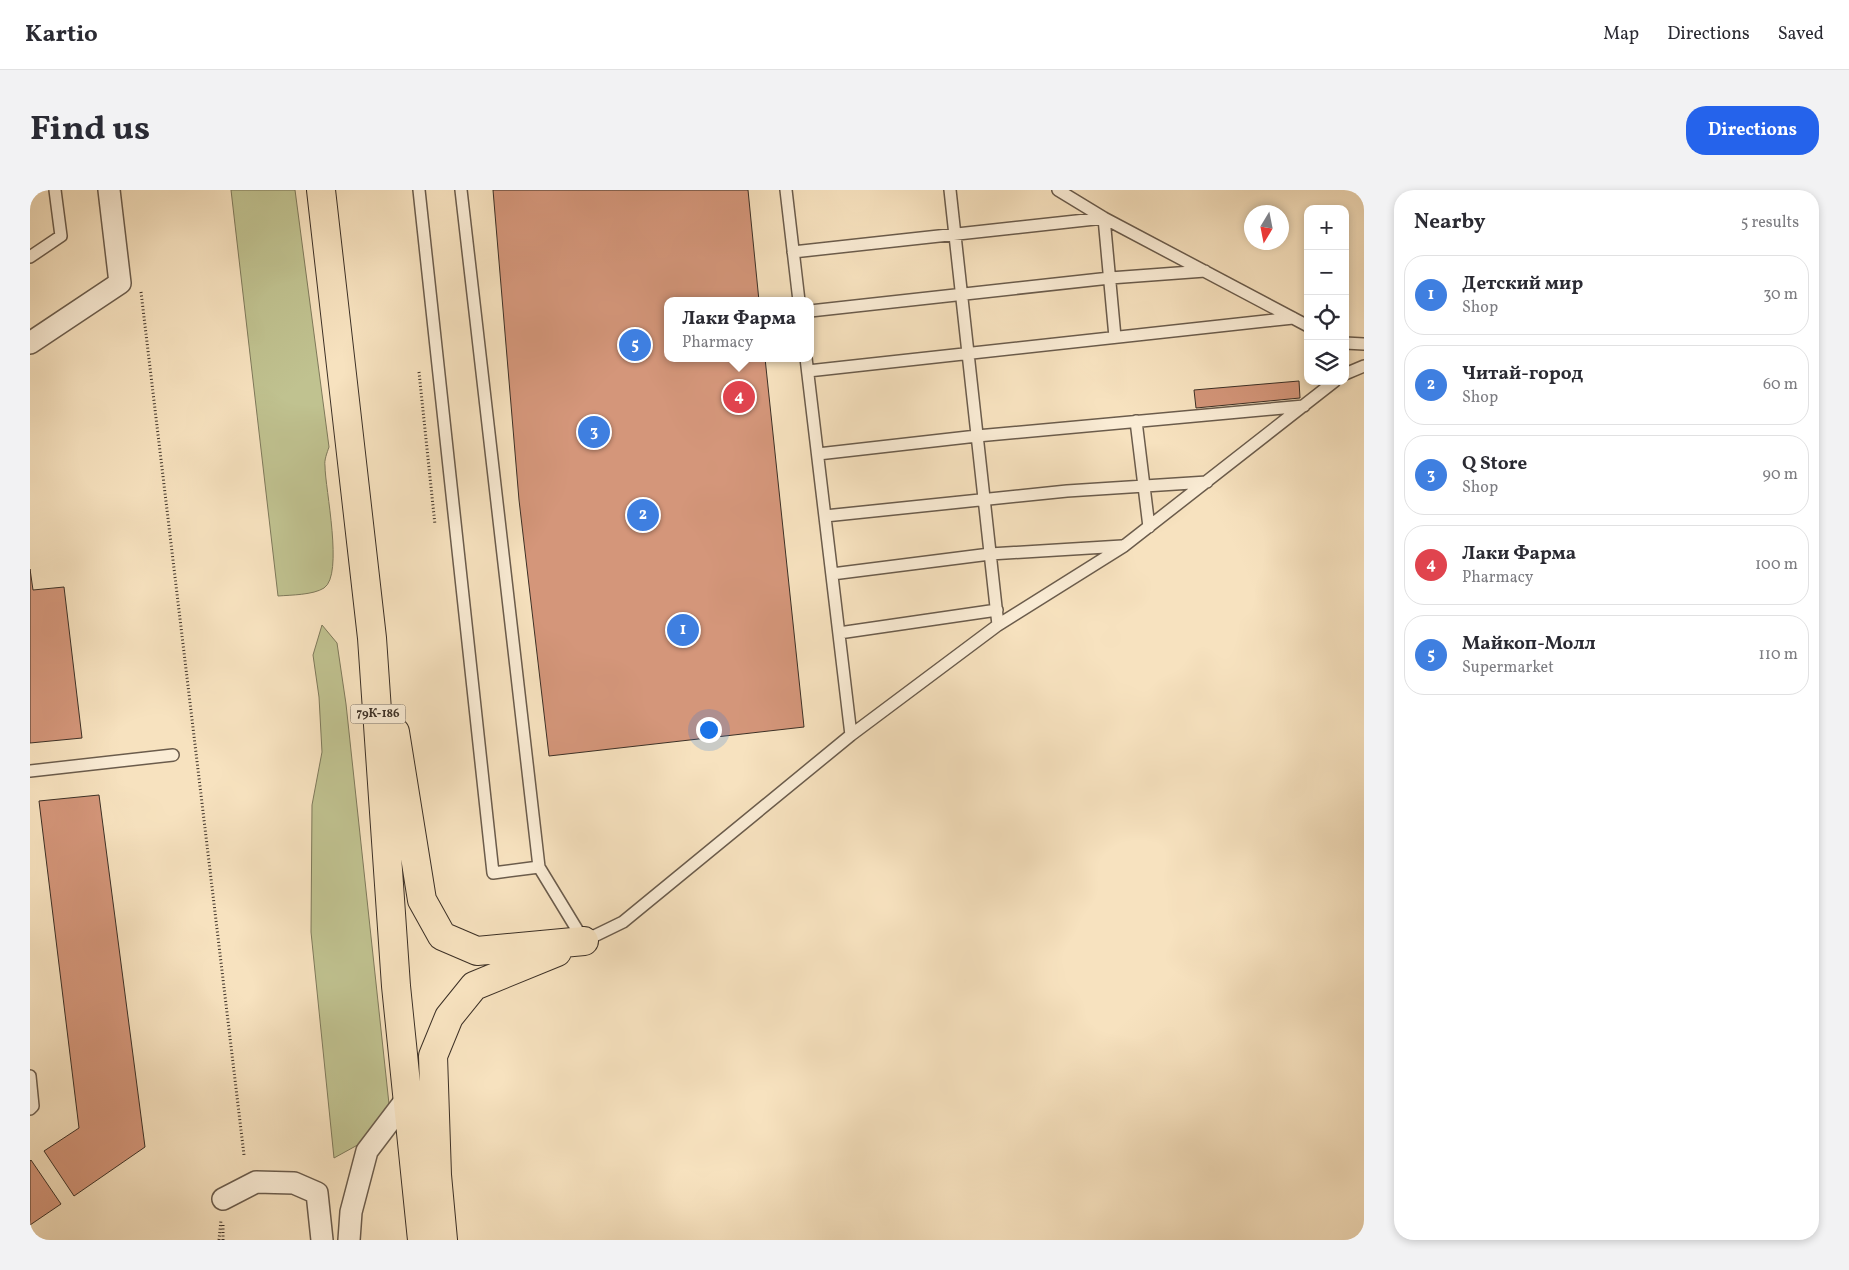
<!DOCTYPE html>
<meta charset="utf-8">
<style>
:root{--surface:#fff;--page:#f2f2f3;--text:#2b2b33;--muted:#7c7c81;--line:#e1e1e2;--accent:#2563eb}
body{margin:0;font-family:Vollkorn,serif;background:var(--page);color:var(--text)}
.controls{position:absolute;right:15px;top:15px;display:grid;overflow:hidden;border-radius:10px;box-shadow:0 2px 8px #0003}
.controls button{width:45px;height:45px;display:grid;place-items:center;padding:0;border:0;border-bottom:1px solid var(--line);background:var(--surface);color:var(--text);font:25px sans-serif}
.compass{position:absolute;left:1214px;top:15px;width:45px;height:45px;border-radius:50%;background:var(--surface);box-shadow:0 2px 8px #0003;rotate:190deg}
.you{position:absolute;left:678px;top:539px;width:18px;height:18px;margin:-12px;border:4px solid #fff;border-radius:50%;background:#1a73e8;box-shadow:0 0 0 8px #1a73e833}
.badge{display:grid;place-items:center;width:32px;height:32px;border-radius:50%;background:var(--accent);color:#fff;font-size:16px;font-weight:700}
.pin{position:absolute;translate:-50% -50%;border:2px solid #fff;box-shadow:0 1px 5px #0006}
.popup{position:absolute;left:634px;top:107px;width:150px;height:65px;box-sizing:border-box;display:grid;place-content:center;border-radius:10px;background:var(--surface);filter:drop-shadow(0 1px 4px #0005);font-size:16px;white-space:nowrap;color:var(--muted)}
.popup b{font-size:19px;color:var(--text)}
.popup::after{content:'';position:absolute;left:50%;top:100%;margin-left:-10px;border:10px solid transparent;border-top-color:var(--surface)}
.list{margin:0;padding:0;list-style:none}
h2{display:flex;justify-content:space-between;align-items:center;height:65px;margin:0;padding:0 20px;font-size:21px}
h2 small{font-size:16px;font-weight:400;color:var(--muted)}
.list li{display:grid;grid-template-columns:32px 1fr auto;gap:15px;align-items:center;box-sizing:border-box;height:80px;margin:0 10px 10px;padding:0 10px;border:1px solid var(--line);border-radius:20px}
.list b{display:block;font-size:19px;white-space:nowrap}
.list p{margin:0;font-size:16px;white-space:nowrap;color:var(--muted)}
.list em{font-size:16px;font-style:normal;color:var(--muted)}
.icon{flex:none;width:28px;height:28px;fill:none;stroke:currentColor;stroke-width:2;stroke-linecap:round;stroke-linejoin:round}
.map{position:relative;flex:none;width:1334px;height:1050px;overflow:hidden;border-radius:20px}
header{display:flex;align-items:center;gap:30px;box-sizing:border-box;height:70px;padding:0 25px;background:var(--surface);border-bottom:1px solid var(--line)}
header strong{font-size:24px}
nav{display:flex;gap:28px;margin-inline-start:auto;font-size:18px}
.intro{display:flex;align-items:center;justify-content:space-between;box-sizing:border-box;height:120px;padding:0 30px}
h1{margin:0;font-size:35px}
.button{padding:12px 22px;border-radius:20px;background:var(--accent);color:#fff;font-size:18px;font-weight:700}
main{display:flex;gap:30px;padding:0 30px}
aside{flex:1;background:var(--surface);border-radius:20px;box-shadow:0 2px 8px #0003}
.map>svg:first-child{display:block}
</style>
<header>
<strong>Kartio</strong>
<nav><a>Map</a><a>Directions</a><a>Saved</a></nav>
</header>
<div class="intro"><h1>Find us</h1><a class="button">Directions</a></div>
<main>
<div class="map">
<svg width="1334" height="1050" viewBox="0 0 1334 1050">
<rect width="100%" height="100%" fill="#f7e2bf"/>
<filter id="stains"><feTurbulence type="fractalNoise" baseFrequency=".004" numOctaves="4"/><feColorMatrix values="0 0 0 0 .2 0 0 0 0 .09 0 0 0 0 .02 0 0 0 .5 -.17"/></filter>
<radialGradient id="worn" r=".72"><stop offset=".6" stop-color="#630" stop-opacity="0"/><stop offset="1" stop-color="#630" stop-opacity=".3"/></radialGradient>
<!-- green -->
<path fill="#c0c290" stroke="#7e795b" d="M201 0H265L299 257C297 263 294 270 295 276 295 298 314 385 294 398 283 405 261 405 248 406Z
M292 435 307 453 316 514 359 914 351 936 333 952 304 968 281 742 282 615 292 562 289 507 283 465Z"/>
<!-- building -->
<path fill="#d4967a" stroke="#3c3026" d="M463 0H718L729 111H638V168H735L774 537 519 566 489 310Z
M1269 191 1270 208 1166 218 1164 200Z
M0 379 3 400 34 397 52 548 0 553Z
M69 605 115 957 44 1006 14 961 49 938 9 611Z
M1 970 31 1014 0 1035V971Z"/>
<g fill="none" stroke-linecap="round" stroke-linejoin="round">
<!-- service casing -->
<g stroke="#6b5c4c" stroke-width="14">
<path id="service" d="M389 0 463 683 509 677
M431 0 509 677 554 751 593 732 821 545 968 435 1094 356 1305 191
M756 0 769 111
M920 0 968 435
M1028 0 1074 28 1278 136
M763 62 1074 28 1085 147
M0 67 31 46 25 0
M780 121 1080 88 1175 81
M1315 153 1334 154
M776 168 821 545
M778 181 1263 128
M1315 184 1334 176
M1106 231 1119 337
M788 264 947 246 1274 216
M795 326 1037 301 1177 292
M802 384 960 364 1092 356
M809 443 967 420
M0 581 143 565
M0 886 3 916 0 919"/>
</g>
<!-- minor casing -->
<g stroke="#6b5c4c" stroke-width="24">
<path id="minor" d="M0 153 90 93 79 0
M193 1009 226 992 264 993 287 1003 292 1050
M319 1050 321 1022 337 961 378 907"/>
</g>
<!-- primary casing -->
<g stroke="#3c3026" stroke-width="30">
<path id="primary" d="M291 0 342 448 366 796 392 1050
M365 542 392 710 412 746 447 761 554 751
M413 1050 407 985 403 866 419 827 444 796 527 762"/>
</g>
<!-- path -->
<path stroke="#3c3026" stroke-width="3" stroke-dasharray="1 2.5" stroke-linecap="butt" d="M111 102 214 965
M389 182 405 335
M189 1050 191 1030
M193 1050V1033"/>
<!-- service -->
<use href="#service" stroke="#faecd5" stroke-width="11"/>
<!-- minor -->
<use href="#minor" stroke="#faecd5" stroke-width="21"/>
<!-- primary -->
<use href="#primary" stroke="#f7e2bf" stroke-width="28"/>
</g>
<g text-anchor="middle" dominant-baseline="central" stroke-width="4.5" stroke-linejoin="round" paint-order="stroke">
<!-- shield labels -->
<rect fill="#faecd5" stroke="#75685a" stroke-width="1" x="320.5" y="514.5" width="55" height="19" rx="4"/>
<g font-size="12" font-weight="bold" fill="#3c3026">
<text x="348" y="524">79К-186</text>
</g>
</g>
<rect width="100%" height="100%" filter="url(#stains)"/>
<rect width="100%" height="100%" fill="url(#worn)"/>
</svg>
<div class="controls">
<button>+</button>
<button>−</button>
<button><svg class="icon" aria-label="locate" viewBox="0 0 24 24"><circle cx="12" cy="12" r="6"/><path d="M12 2v4M12 18v4M2 12h4M18 12h4"/></svg></button>
<button><svg class="icon" aria-label="layers" viewBox="0 0 24 24"><path d="M12 4l9 5-9 5-9-5zM3 14l9 5 9-5"/></svg></button>
</div>
<svg class="compass" viewBox="-18 -18 36 36"><path d="M0-13l5 13h-10z" fill="#e53935"/><path d="M0 13l5-13h-10z" fill="#7c7c81"/></svg>
<div class="you"></div>
<div class="pin badge" style="left:653px;top:440px;background:#3f7fe0">1</div>
<div class="pin badge" style="left:613px;top:325px;background:#3f7fe0">2</div>
<div class="pin badge" style="left:564px;top:242px;background:#3f7fe0">3</div>
<div class="pin badge" style="left:709px;top:207px;background:#e0444e">4</div>
<div class="popup"><b>Лаки Фарма</b>Pharmacy</div>
<div class="pin badge" style="left:605px;top:155px;background:#3f7fe0">5</div>
</div>
<aside>
<h2>Nearby<small>5 results</small></h2>
<ul class="list">
<li><span class="badge" style="background:#3f7fe0">1</span><div><b>Детский мир</b><p>Shop</p></div><em>30 m</em></li>
<li><span class="badge" style="background:#3f7fe0">2</span><div><b>Читай-город</b><p>Shop</p></div><em>60 m</em></li>
<li><span class="badge" style="background:#3f7fe0">3</span><div><b>Q Store</b><p>Shop</p></div><em>90 m</em></li>
<li><span class="badge" style="background:#e0444e">4</span><div><b>Лаки Фарма</b><p>Pharmacy</p></div><em>100 m</em></li>
<li><span class="badge" style="background:#3f7fe0">5</span><div><b>Майкоп-Молл</b><p>Supermarket</p></div><em>110 m</em></li>
</ul>
</aside>
</main>
